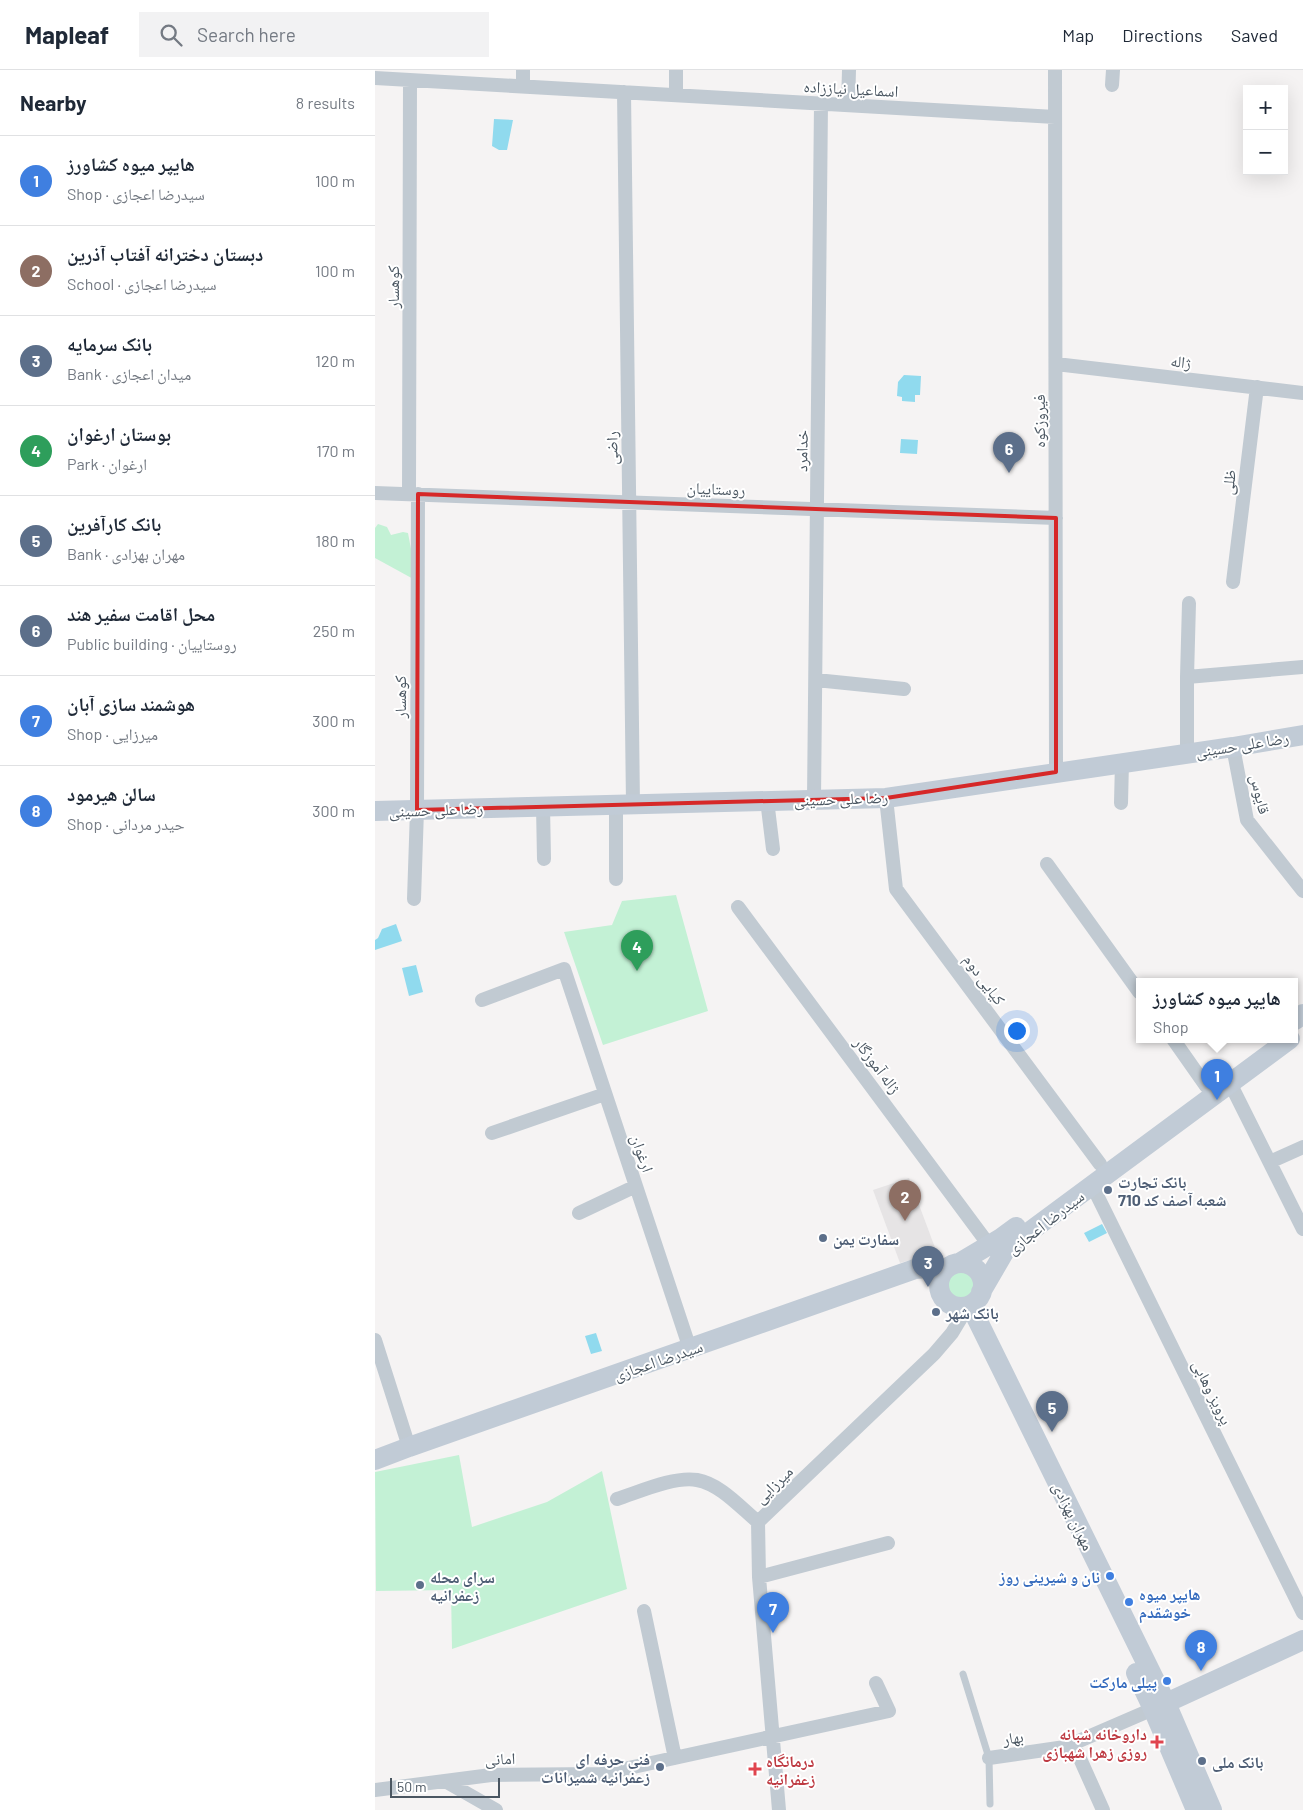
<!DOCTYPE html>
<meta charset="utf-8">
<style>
:root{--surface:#fff;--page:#f2f2f3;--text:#1f2937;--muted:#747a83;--line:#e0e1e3;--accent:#1a73e8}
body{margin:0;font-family:Barlow,"Noto Naskh Arabic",sans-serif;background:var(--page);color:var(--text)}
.controls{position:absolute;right:15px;top:15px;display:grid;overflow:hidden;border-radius:0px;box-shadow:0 5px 20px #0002}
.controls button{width:45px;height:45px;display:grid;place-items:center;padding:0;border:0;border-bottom:1px solid var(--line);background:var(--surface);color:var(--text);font:25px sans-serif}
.scale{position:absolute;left:15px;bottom:12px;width:110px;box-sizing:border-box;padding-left:5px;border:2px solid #4a5661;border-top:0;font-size:14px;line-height:18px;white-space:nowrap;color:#4a5661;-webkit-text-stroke:4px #fff;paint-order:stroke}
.you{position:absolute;left:641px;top:960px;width:18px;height:18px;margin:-12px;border:4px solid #fff;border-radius:50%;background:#1a73e8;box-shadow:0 0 0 8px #1a73e833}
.badge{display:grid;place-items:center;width:32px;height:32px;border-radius:50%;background:var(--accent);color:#fff;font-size:16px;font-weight:700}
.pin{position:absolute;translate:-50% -41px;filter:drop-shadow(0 1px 2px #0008)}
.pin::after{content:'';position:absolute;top:26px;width:18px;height:15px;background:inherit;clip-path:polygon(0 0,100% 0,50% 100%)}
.popup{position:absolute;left:761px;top:908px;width:162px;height:65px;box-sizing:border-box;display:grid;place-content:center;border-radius:0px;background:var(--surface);filter:drop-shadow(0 1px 4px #0005);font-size:16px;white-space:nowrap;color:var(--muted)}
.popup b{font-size:19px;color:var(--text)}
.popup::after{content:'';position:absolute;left:50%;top:100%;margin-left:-10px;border:10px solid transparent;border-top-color:var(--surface)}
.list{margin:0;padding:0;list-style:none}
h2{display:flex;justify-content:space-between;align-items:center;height:65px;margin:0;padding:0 20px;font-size:21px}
h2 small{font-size:16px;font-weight:400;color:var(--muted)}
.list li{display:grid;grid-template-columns:32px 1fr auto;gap:15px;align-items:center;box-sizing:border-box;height:90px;padding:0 20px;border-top:1px solid var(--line)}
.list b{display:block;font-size:19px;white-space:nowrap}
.list p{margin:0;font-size:16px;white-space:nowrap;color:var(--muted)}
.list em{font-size:16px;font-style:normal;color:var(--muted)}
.icon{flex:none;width:28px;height:28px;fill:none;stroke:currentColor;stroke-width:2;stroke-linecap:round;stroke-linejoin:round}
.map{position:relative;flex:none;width:928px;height:1740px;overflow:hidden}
header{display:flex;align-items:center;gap:30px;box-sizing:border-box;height:70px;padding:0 25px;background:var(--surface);border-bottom:1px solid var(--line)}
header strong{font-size:24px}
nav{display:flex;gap:28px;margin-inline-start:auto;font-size:18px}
.search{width:350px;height:45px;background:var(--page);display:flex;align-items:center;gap:12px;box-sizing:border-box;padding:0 18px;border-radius:0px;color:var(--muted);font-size:19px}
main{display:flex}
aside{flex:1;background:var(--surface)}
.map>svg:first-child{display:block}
</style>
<header>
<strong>Mapleaf</strong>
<div class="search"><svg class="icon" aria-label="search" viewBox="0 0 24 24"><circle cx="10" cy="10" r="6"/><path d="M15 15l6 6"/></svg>Search here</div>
<nav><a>Map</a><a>Directions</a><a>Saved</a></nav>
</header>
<main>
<aside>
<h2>Nearby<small>8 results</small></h2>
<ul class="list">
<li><span class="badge" style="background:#3f7fe0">1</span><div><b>هایپر میوه کشاورز</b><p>Shop · سیدرضا اعجازی</p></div><em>100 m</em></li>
<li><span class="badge" style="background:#8d6e63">2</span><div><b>دبستان دخترانه آفتاب آذرین</b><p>School · سیدرضا اعجازی</p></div><em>100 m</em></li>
<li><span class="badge" style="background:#5c6f8a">3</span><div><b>بانک سرمایه</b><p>Bank · میدان اعجازی</p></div><em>120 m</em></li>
<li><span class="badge" style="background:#2e9e5b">4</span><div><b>بوستان ارغوان</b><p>Park · ارغوان</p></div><em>170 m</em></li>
<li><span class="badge" style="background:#5c6f8a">5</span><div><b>بانک کارآفرین</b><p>Bank · مهران بهزادی</p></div><em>180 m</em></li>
<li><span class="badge" style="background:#5c6f8a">6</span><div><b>محل اقامت سفیر هند</b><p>Public building · روستاییان</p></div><em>250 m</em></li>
<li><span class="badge" style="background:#3f7fe0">7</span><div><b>هوشمند سازی آبان</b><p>Shop · میرزایی</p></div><em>300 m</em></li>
<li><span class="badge" style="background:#3f7fe0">8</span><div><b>سالن هیرمود</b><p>Shop · حیدر مردانی</p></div><em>300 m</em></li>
</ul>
</aside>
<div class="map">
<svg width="928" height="1740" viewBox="0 0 928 1740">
<rect width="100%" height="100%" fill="#f5f3f3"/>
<!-- education -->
<path fill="#e6e4e5" d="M534 1108 562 1183 525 1193 498 1120Z"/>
<!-- green -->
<path fill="#c3f1d5" d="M3 454 12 457 16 465 28 462 33 463 42 511 0 488V458Z
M301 825 333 941 228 975 189 862 237 855 247 831Z
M567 1214a18 18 0 1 1 36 0a18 18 0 1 1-36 0Z
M84 1385 97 1457 172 1432 227 1401 252 1519 77 1579 76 1520 1 1521 0 1402Z"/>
<!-- water -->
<path fill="#90daee" d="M119 49 138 50 132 80H124L117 76Z
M529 305 546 306 545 325H540V332L527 331V327L522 326 523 312Z
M526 369 543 370 542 384 525 383Z
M21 854 27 871 0 880V870L3 868 7 859Z
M41 895 48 922 34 926 27 898Z
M727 1154 732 1163 714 1172 709 1163Z
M221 1263 227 1281 216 1284 210 1266Z"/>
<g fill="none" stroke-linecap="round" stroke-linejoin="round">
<!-- lane -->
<path stroke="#c1cad2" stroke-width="7" d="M588 1604 614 1688 615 1734"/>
<!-- street -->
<path stroke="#c1cad2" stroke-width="14" d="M148 0V16
M301 0V25
M680 0 681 702
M0 8 680 47
M737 15 738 0
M249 22 258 734
M473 35 474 0
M681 294 928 323
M0 423 681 448
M34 424 35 10
M858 512 882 317
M812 607 928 597
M441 610 529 619
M858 677 872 750 928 821
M812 683V607L814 533
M511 728 521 819 725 1094
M439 729 446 33
M392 730 398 779
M746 733 747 692
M241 735V809
M168 736 169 789
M672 794 764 922
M39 829 42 740 43 424
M363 837 614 1175
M107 930 189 899 315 1279
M798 969 831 1016
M855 1013 928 1159
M117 1063 230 1024
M895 1092 928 1077
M717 1115 928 1543
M204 1143 261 1116
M0 1270 34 1377
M242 1429C264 1422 299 1406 322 1410 345 1414 365 1437 383 1452
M384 1507 513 1473
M269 1541 300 1688
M698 1673 728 1740
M614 1688 690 1677 778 1639
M70 1711 121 1740
M0 1720 116 1705 226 1704 514 1641 501 1613
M404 1740 384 1507 383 1452 559 1284 577 1263 586 1248"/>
<!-- secondary -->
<path stroke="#c1cbd6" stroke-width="20" d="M0 741 511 728 858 677 928 665
M920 950 928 944
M584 1193 626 1168 641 1157
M564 1215a22 22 0 1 1 44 0a22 22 0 1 1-44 0Z
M606 1222 631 1179 915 969
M595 1235 791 1633 837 1740
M0 1390 34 1377 540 1199 554 1198 566 1206
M761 1603 778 1639 821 1740
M791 1633 928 1570"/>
</g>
<!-- marked area -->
<path fill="none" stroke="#d62828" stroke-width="4" stroke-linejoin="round" d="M43 424 681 448V702L511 728 42 740Z"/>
<!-- markers -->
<g fill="#5c6f8a" stroke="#fff" stroke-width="2">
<circle cx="733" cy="1120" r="5"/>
<circle cx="448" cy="1168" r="5"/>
<circle cx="561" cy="1242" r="5"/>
<circle cx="45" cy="1515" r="5"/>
<circle cx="827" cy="1691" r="5"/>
<circle cx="285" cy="1697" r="5"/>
</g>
<g fill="#3f7fe0" stroke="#fff" stroke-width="2">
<circle cx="735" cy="1506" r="5"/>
<circle cx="754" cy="1532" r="5"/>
<circle cx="792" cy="1611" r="5"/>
</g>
<g fill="#e0444e" stroke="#fff" stroke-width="2">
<path d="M779.5 1664.5h5v5h5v5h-5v5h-5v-5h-5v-5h5z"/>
<path d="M377.5 1691.5h5v5h5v5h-5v5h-5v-5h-5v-5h5z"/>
</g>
<g text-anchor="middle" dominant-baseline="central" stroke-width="4" stroke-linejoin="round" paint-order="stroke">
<!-- street labels -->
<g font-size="16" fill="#4a5661" stroke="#fff">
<text transform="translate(476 18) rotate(3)">اسماعیل نیاززاده</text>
<text transform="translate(17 217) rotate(-90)">کوهسار</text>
<text transform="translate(806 291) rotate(7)">ژاله</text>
<text transform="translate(663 351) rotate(-90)">فیروزکوه</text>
<text transform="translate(236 378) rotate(-91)">راضی</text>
<text transform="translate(426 381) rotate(-89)">خدامرد</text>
<text transform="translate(853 412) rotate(-83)">ظلی</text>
<text transform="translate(341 418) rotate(2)">روستاییان</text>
<text transform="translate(24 627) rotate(-90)">کوهسار</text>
<text transform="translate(867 674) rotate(-9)">رضا علی حسینی</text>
<text transform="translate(886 724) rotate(77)">قایوس</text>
<text transform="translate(466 728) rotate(-2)">رضا علی حسینی</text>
<text transform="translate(61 739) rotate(-2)">رضا علی حسینی</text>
<text transform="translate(610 909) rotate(54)">کیایی دوم</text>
<text transform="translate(503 995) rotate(53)">ژاله آموزگار</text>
<text transform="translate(268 1083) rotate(71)">ارغوان</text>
<text transform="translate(670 1152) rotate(-38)">سیدرضا اعجازی</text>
<text transform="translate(283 1290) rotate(-19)">سیدرضا اعجازی</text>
<text transform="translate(838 1322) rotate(64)">پرویز وهابی</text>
<text transform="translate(398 1414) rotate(-44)">میرزایی</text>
<text transform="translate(699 1446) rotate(64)">مهران بهزادی</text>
<text transform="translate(638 1667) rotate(-8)">بهار</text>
<text transform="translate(125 1688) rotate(-2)">امانی</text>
</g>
<!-- service labels -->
<g font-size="16" font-weight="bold" fill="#4e5e75" stroke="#fff" text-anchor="start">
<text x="743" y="1111">بانک تجارت<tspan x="743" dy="18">شعبه آصف کد 710</tspan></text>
<text x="458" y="1168">سفارت یمن</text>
<text x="571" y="1242">بانک شهر</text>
<text x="55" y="1506">سرای محله<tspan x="55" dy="18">زعفرانیه</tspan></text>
<text x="275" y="1688" text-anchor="end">فنی حرفه ای<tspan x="275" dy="18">زعفرانیه شمیرانات</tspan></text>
<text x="837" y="1691">بانک ملی</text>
</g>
<!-- shop labels -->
<g font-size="16" font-weight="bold" fill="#366cbe" stroke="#fff" text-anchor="end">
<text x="725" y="1506">نان و شيرينى روز</text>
<text x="764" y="1523" text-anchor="start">هایپر میوه<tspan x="764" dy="18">خوشقدم</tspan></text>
<text x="782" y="1611">پیلی مارکت</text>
</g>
<!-- health labels -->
<g font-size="16" font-weight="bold" fill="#be3a42" stroke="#fff" text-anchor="end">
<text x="772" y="1663">داروخانه شبانه<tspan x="772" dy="18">روزی زهرا شهبازی</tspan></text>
<text x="391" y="1690" text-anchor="start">درمانگاه<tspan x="391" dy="18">زعفرانیه</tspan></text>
</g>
</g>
</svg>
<div class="controls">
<button>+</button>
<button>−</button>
</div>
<div class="scale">50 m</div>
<div class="you"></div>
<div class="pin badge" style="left:842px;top:1030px;background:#3f7fe0">1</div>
<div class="popup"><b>هایپر میوه کشاورز</b>Shop</div>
<div class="pin badge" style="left:530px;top:1151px;background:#8d6e63">2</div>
<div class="pin badge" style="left:553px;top:1217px;background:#5c6f8a">3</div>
<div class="pin badge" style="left:262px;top:901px;background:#2e9e5b">4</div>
<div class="pin badge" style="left:677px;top:1362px;background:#5c6f8a">5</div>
<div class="pin badge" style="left:634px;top:403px;background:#5c6f8a">6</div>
<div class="pin badge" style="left:398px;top:1563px;background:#3f7fe0">7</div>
<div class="pin badge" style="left:826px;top:1601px;background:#3f7fe0">8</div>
</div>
</main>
